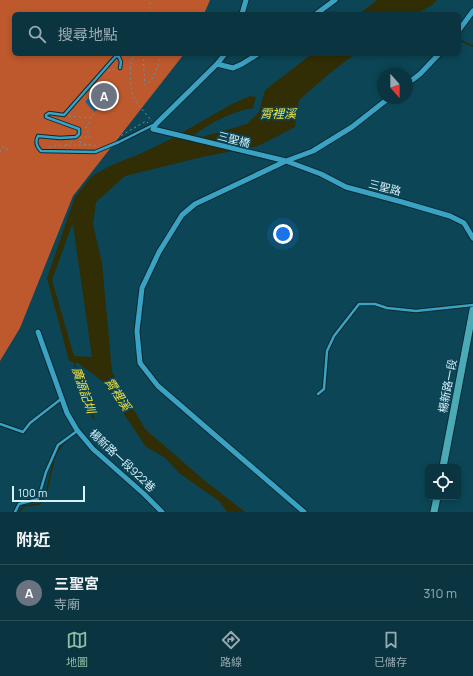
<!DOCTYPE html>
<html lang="zh-TW">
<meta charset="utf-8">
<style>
:root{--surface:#093440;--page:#123c47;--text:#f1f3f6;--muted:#99aab1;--line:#294f59;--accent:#8abfa5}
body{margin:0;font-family:Manrope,"Noto Sans TC",sans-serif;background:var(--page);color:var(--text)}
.controls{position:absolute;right:12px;bottom:12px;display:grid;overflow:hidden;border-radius:6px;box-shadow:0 2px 6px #0003}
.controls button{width:36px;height:36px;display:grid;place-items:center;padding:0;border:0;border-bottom:1px solid var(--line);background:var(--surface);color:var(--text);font:20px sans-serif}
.compass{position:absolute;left:377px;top:68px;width:36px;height:36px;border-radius:50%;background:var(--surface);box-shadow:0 2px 6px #0003;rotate:159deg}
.scale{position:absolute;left:12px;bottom:10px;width:73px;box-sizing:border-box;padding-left:4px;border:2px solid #d7f2fc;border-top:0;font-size:11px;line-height:14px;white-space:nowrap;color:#d7f2fc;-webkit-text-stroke:3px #0c4656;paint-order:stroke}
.you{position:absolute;left:283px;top:234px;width:14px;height:14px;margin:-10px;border:3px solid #fff;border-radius:50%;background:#1a73e8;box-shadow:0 0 0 6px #1a73e833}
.badge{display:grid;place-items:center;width:26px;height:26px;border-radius:50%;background:var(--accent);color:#fff;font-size:13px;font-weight:700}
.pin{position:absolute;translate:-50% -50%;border:2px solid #fff;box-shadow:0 1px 4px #0006}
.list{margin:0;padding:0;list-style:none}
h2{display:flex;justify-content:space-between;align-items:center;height:52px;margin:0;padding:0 16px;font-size:17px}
h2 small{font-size:13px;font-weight:400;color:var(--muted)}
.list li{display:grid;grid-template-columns:26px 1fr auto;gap:12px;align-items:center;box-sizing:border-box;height:56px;padding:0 16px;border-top:1px solid var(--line)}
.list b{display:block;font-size:15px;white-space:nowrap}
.list p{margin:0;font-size:13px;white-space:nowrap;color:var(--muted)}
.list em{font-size:13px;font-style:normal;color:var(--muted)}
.icon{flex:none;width:22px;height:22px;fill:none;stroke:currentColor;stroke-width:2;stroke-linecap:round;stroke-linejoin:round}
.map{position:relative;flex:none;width:473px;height:512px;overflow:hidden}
.search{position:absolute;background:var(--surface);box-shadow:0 2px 6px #0003;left:12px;right:12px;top:12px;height:44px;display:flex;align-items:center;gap:10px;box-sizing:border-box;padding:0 14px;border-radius:6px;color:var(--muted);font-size:15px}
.sheet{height:108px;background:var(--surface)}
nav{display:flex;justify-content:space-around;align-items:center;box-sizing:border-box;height:56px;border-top:1px solid var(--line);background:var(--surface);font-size:11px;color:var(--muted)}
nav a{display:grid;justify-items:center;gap:2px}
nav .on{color:var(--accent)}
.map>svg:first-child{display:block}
</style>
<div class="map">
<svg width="473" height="512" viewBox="0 0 473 512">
<rect width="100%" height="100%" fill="#0c4656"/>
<!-- forest -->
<path fill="#be592d" d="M0 0H210L204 14H14V54H184L73 196 20 328 0 361Z"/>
<!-- water -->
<path fill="#312d04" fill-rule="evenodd" d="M377 0H437L432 5 416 14H359Z
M312 54H355L330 73 299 100 295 127 258 146 202 157 125 176 96 202 93 224 102 263 112 372 145 429 204 480 245 512H227L219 501 179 473 164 457 146 447 102 381 78 363 69 361 47 278 75 197 92 176 112 165 142 153 171 139 230 105 250 96 256 97 253 108C231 112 212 122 194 135L202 137 247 124 259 112 265 90ZM72 225H73L92 357 74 356 52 280Z"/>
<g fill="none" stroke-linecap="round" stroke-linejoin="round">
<!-- stream -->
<path stroke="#312d04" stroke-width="1.5" d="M459 40 473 46
M76 362H74L83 393 94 419
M19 512 24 506 40 504 47 490 55 455 65 441"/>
</g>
<!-- building -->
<path fill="#1c6696" d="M103 81 114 91 95 112 85 102Z"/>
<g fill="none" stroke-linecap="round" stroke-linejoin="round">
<!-- service casing -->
<g stroke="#092a34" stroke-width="4.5">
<path id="service" d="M120 68 121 62 119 57 116 56 64 115 49 113 46 115V117L79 129V134L76 137 60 138 38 136C35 142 36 146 41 151L95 152 119 142 153 125
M318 394 324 389 327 351 334 336 359 304H375L387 308 416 311 473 305
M0 424 23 432 30 423 61 399
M15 512 19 504 38 499 46 472 58 445 77 431"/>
</g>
<!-- minor casing -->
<g stroke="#092a34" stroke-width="7">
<path id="minor" d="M242 14 246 0
M316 14 335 0
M459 30 473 11
M225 54 217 64 156 124 153 129 286 161 321 174 346 187 402 202 450 216 464 223 473 238
M217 64 233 68 242 64 258 54
M407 84 420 74 439 54
M38 332 67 413 77 430 93 449 144 494 162 512
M304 512 158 386 140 363 137 331 142 288 159 252 182 215 195 204 286 161 313 151 352 127 389 98"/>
</g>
<!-- secondary casing -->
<g stroke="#092a34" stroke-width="9">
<path id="secondary" d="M443 467 473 310
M434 512 437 497"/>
</g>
<!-- path -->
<path stroke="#6894a1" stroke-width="1" stroke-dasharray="2 3" stroke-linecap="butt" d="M151 14 149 6 152 0
M136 54C134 56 132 58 131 62 130 69 130 90 133 96 138 105 145 113 152 121
M143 54 145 85C155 81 157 65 161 57L160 54
M108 71 115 69 116 72
M69 116 91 118 95 112
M89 122 86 127 90 137H81L80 142 83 144 99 146
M117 138 146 121 148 123
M66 145 74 141
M49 147 55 146 86 145
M0 152 2 147 11 151"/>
<!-- service -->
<use href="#service" stroke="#3aa2c2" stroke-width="2.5"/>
<!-- minor -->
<use href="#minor" stroke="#3aa2c2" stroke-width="5"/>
<!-- secondary -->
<use href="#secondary" stroke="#4aaab6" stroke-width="7"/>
</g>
<g text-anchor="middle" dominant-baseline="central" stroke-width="3.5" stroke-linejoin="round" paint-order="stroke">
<!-- street labels -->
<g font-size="11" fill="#d7f2fc" stroke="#0c4656">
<text transform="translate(234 139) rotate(14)">三聖橋</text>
<text transform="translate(385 187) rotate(14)">三聖路</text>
<text transform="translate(447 386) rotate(-79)">楊新路一段</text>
<text transform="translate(123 460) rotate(43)">楊新路一段922巷</text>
</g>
<!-- water labels -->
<g font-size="12" font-style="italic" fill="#f4e13d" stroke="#0c4656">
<text x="278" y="113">霄裡溪</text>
<text transform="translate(84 390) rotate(71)">廣源記圳</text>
<text transform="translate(118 394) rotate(57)">霄裡溪</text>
</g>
</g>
</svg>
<div class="controls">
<button><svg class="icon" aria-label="locate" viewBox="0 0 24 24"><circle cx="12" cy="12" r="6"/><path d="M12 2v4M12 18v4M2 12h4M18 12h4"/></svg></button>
</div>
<svg class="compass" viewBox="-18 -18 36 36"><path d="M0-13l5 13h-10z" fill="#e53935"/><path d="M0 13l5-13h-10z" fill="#99aab1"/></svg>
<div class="scale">100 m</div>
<div class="you"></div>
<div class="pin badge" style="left:104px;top:96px;background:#6b7280">A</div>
<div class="search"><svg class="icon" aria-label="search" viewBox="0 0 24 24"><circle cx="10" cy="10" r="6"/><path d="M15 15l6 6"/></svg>搜尋地點</div>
</div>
<section class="sheet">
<h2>附近<small></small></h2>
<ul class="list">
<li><span class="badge" style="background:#6b7280">A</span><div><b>三聖宮</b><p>寺廟</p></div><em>310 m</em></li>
</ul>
</section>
<nav>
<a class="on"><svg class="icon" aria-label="map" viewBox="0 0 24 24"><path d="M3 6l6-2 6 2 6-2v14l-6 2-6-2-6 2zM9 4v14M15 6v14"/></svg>地圖</a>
<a><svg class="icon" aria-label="directions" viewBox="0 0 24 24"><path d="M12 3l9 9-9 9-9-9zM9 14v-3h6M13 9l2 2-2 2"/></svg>路線</a>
<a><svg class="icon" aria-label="saved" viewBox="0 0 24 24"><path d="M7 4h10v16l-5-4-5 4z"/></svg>已儲存</a>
</nav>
